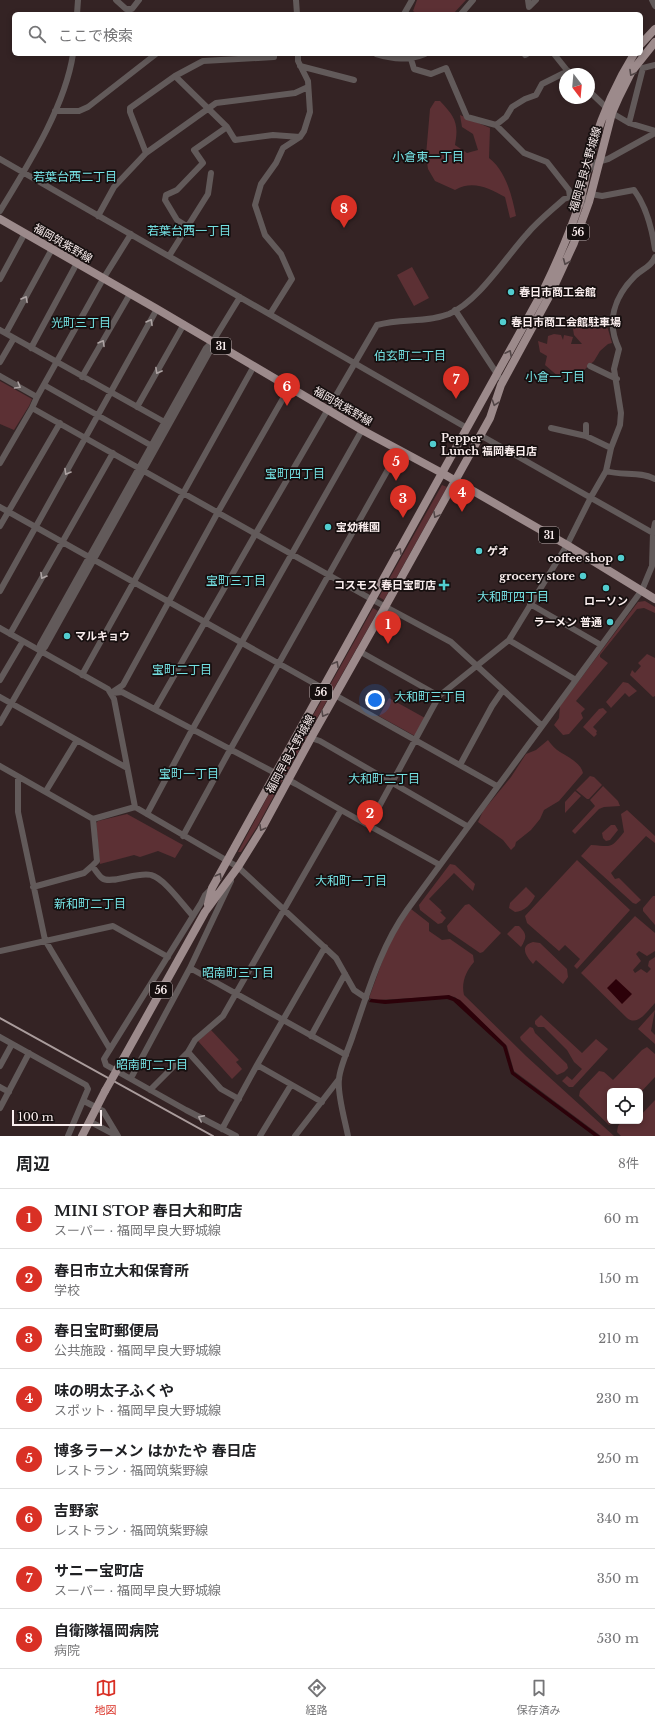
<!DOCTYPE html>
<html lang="ja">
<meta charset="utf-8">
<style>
:root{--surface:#fff;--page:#f2f2f2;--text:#202124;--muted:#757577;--line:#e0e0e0;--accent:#d93025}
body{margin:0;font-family:"Libre Baskerville","Noto Sans JP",serif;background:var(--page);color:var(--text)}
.controls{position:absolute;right:12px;bottom:12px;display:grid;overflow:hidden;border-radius:6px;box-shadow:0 2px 6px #0003}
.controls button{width:36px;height:36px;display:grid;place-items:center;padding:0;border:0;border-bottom:1px solid var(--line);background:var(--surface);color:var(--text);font:20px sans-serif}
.compass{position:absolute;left:559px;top:68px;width:36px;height:36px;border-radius:50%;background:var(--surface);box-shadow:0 2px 6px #0003;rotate:164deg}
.scale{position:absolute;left:12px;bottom:10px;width:90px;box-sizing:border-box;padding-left:4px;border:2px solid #faeeee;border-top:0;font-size:11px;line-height:14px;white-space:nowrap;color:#faeeee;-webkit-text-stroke:3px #160f0f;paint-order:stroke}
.you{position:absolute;left:375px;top:700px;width:14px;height:14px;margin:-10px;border:3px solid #fff;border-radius:50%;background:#1a73e8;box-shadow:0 0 0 6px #1a73e833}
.badge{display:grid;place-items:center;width:26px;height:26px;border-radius:50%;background:var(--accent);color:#fff;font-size:13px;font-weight:700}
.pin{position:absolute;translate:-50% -33px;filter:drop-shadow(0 1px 2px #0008)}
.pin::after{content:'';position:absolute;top:21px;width:14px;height:12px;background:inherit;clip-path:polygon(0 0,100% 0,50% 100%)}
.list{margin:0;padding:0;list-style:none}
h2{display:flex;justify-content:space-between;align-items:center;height:52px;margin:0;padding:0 16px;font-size:17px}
h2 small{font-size:13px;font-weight:400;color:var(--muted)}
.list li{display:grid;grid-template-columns:26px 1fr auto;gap:12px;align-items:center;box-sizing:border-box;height:60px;padding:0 16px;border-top:1px solid var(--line)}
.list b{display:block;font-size:15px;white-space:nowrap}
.list p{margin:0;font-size:13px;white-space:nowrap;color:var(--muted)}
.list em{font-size:13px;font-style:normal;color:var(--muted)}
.icon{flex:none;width:22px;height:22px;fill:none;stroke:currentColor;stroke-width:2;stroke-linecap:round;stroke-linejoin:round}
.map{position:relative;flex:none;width:655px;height:1136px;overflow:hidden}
.search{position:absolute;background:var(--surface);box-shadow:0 2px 6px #0003;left:12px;right:12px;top:12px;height:44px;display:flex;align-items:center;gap:10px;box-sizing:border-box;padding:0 14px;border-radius:6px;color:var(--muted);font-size:15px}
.sheet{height:532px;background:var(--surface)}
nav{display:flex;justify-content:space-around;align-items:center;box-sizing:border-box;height:56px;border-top:1px solid var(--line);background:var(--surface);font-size:11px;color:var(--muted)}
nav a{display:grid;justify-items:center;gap:2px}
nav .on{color:var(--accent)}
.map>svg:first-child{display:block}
</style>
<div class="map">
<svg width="655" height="1136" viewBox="0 0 655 1136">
<rect width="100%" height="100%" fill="#342324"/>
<!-- green -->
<path fill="#5c3034" d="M417 0H466L453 14H418L413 11Z
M435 101H440C455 117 459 123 455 145L467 153 478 150 473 134 462 127 460 115 490 128 489 158C506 171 512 196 516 216L510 218 505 197C488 188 473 180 455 190L435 181 428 169 426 155 430 109Z
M412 267 429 298 414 306 397 275Z
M580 316H583L597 329 603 328V324L608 329 612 343 608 344 600 351 594 361 584 370H573L559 377 545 365 547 356 540 352 538 341 547 344 548 336 554 334 561 335 563 340 564 335 573 337 571 344H582L574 335 573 329 580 324Z
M0 381 32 399 29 406 14 430 0 424Z
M442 485 447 487 384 600 379 597Z
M645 601 655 607V613L644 608 637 609 600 655V657L608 663 576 701 585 709 581 713 583 718 569 734 563 735 554 725 559 718 560 706 638 602Z
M373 608 378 611 333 690 329 687Z
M647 654 655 658V696L653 697 630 675 632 670 635 673 641 666 638 663Z
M623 682 628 683 637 691 629 697 625 693 611 708 606 702Z
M326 693 330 695 286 774 281 771Z
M389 698 425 718 415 736 379 716Z
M603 708 607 712 593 727 597 731 596 733 597 734 594 737 583 727 599 709Z
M548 740C551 744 555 749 560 752 568 757 581 763 583 773L559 801 544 810 540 819 531 830 516 842 515 846 511 850 503 840 478 822 483 811 511 777 526 754 536 750Z
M590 776 594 777 602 785 589 799H587L576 790Z
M278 777 283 779 257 827 241 852H238Z
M603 786 618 801 620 806 604 807 599 809 575 834 572 831 595 806 590 800Z
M575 791 581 796 565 813V802Z
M627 810 655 836V843L646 836 611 873 615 879 619 878 641 900 636 904 633 903 581 856 591 845C611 846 610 850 624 832L621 814Z
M127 814 183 845 175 858 158 851 140 857 134 855 100 864 96 823 98 821Z
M611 825H615L618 830 610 840 606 841 603 838 602 833Z
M577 860 630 910 577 969 574 966 580 959 565 945 559 951 527 923 525 916Z
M450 864 455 865 475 884 473 891 454 873 429 899 442 911 440 912 446 918 442 923 438 924 420 910 419 905Z
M526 887 535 896C532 903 524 912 515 912L509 908 510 903Z
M653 896H655V925L643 911V908Z
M469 904 501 933 483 952 480 953 448 931 447 926 465 905Z
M411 909 429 923V931L442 940 450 939 473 955 474 962C466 971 461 983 464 995L526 1056 614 1136H601L514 1071 507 1046 455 997 448 996 378 1000 369 998 386 951 396 931Z
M635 916 655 933V951L647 956 639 951 636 954 641 961 633 970 635 973 641 969 647 973 651 969 648 966 649 961 655 957V1003C648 1010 638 1027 627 1018L581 973Z
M515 926H519C527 934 527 937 521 947L507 934Z
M533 942 540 943 567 969 568 977 563 984 536 960 533 964C526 956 519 946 533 942Z
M655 1010 651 1031 655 1035V1044L638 1029Z
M541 1015 582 1053 596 1039 608 1049 573 1087H569L562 1081 567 1076 572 1080 582 1069 574 1062 567 1050 544 1027H538L535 1024V1021Z
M530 1027 533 1028 535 1033 567 1064 568 1068 564 1072 557 1075 521 1040 520 1037Z
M211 1030 239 1060 236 1062 242 1069 232 1079 198 1041Z
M647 1047 655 1054V1077L640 1093V1091H610V1115L608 1117 613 1123 609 1125 579 1096 580 1091 599 1071 604 1072 613 1080 642 1050Z
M655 1100V1136H621L617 1132 618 1126 622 1121H640V1116Z"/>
<!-- water -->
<path fill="#2c0109" d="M616 979 632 994 622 1004 607 988Z
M449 995 460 1000 506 1045 514 1072 600 1136H594L511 1074 503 1047 453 1001 447 999 385 1004 369 1002 371 999 386 1000Z"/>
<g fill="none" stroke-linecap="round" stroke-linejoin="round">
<!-- minor -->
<path stroke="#625a5a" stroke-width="6" d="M116 0 126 9H132L139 0
M296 0 297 14
M528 0 529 7 536 0
M652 0 655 6
M77 14 78 0
M404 14 412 0
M461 14 473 0
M376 54C394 59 408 61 425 54
M554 54 570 74
M525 55 527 54
M411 59 414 69 431 74 446 68 467 117 496 125 524 153 547 162 569 190 570 197
M300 66 354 80
M175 76 227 127 235 140 273 135 300 137
M589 91 612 113 629 123 655 131
M55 111H79L88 107 156 54
M629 123 643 68 655 65
M496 125 506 117 512 107 525 99 536 95 542 84 568 71
M146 153 130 112V108L175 76 203 61 274 57V54
M0 159 467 428
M587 173 594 163 608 159 655 133
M581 205 591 194 602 196 634 190C646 206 652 229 655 249
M0 211C28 165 65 107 73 54
M98 216 114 187 146 153 216 103 295 93 308 87
M188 227 177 220 165 200 166 195 177 190 203 163 194 150 227 127
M169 256 208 194 211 173
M0 279 25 233
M455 310 499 377
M270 314 292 279 281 254 265 235 255 205 261 184 276 163 283 148 300 137 304 131 310 112 308 81 298 61V54
M0 330 168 424
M6 333 52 249
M31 348 77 263
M0 362 14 338
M590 366 617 379
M0 376 37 397
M82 377 130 294
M44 385 152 446
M137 407 184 324
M32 408 373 600 451 642 541 725
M551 428 586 436 611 448
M480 435 653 533
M586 436V425
M0 463 32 408 37 397 103 279 131 234
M606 471C622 476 640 471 655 479
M0 507 497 786
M0 526 60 423
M0 591 157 309
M530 604 601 645
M0 628 108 689 114 699 135 807
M10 634 113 453
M509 640 576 680
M359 651 439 696
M41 652 40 645 206 348 213 341 240 297
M82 675 254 366
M0 680 23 641
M111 693 123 685 218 512 289 388
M113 693 122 692 296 784 341 810
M0 697 127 768
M155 709 256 533 377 325C401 318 426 323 449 314 479 301 505 258 527 234 538 221 552 210 564 199L570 197 581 199
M0 723 41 652 45 647 210 351 213 341
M311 738 320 741 467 826
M460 765 492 706 503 690
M0 766 93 819 135 807 238 867 336 958 354 990 366 998
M18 777V812L45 940 110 1049
M46 791 77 740
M147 814 192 730 362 430
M369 825 439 696 509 640 567 545 591 497 606 471 611 448 620 425 621 413 614 369 619 349C606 322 614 297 635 276 642 269 651 267 655 257
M183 836 230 750 399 450
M92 866 97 861 93 819
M33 887 84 873 92 866C95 869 98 875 102 878 111 885 138 871 151 875 164 878 183 905 193 916
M212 888 205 895 201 903 104 1059 106 1065 186 1110 236 1136
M0 951 113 926 168 957
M190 968 231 881
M311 1036 345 974
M0 1037 86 1085 88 1089 68 1136
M188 1052 221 1089 239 1099
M257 1065 325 947
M0 1066 12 1044
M131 1078 190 968 346 1055
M0 1087 9 1092
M150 1090 188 1052 195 1040 223 1016 341 810 440 865
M84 1101 103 1111 118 1136
M0 1108 29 1053
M89 1121 117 1136
M222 1129 257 1065 322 1102
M260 1136 291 1085
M295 1136 339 1079
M348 1136C345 1120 337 1094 339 1079 340 1066 349 1048 353 1035 368 992 380 948 407 910L642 590 652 566 653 533 655 523"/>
<!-- major -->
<path stroke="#9c8a8b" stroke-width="8" d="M641 44 655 29
M0 219 157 309 362 430 442 473 567 545 655 599
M208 904 212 888 544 289C558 260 570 232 580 202 585 183 588 164 593 145 603 113 616 83 634 54
M118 1068 205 912 238 867 261 830 311 738 385 607 490 418 501 385 551 293 574 243 589 202 612 113 619 97 632 71 655 42
M82 1136 105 1091"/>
<!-- rail -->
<path stroke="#aa9c9c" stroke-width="2" d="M0 1018 213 1136"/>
<!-- major-bridge -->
<path stroke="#9c8a8b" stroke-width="8" d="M105 1091 118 1068"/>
</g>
<!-- one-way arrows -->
<defs><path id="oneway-chevron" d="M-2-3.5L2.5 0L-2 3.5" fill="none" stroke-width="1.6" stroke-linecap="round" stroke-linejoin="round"/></defs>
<g stroke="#524647">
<use href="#oneway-chevron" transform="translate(632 73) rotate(120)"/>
<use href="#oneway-chevron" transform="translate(566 262) rotate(113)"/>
<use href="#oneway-chevron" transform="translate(509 353) rotate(-63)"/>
<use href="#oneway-chevron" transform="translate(495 403) rotate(109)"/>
<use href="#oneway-chevron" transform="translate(436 515) rotate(119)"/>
<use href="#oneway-chevron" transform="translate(399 551) rotate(-61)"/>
<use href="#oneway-chevron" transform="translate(336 664) rotate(-61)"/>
<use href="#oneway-chevron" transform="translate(324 714) rotate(120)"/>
<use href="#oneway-chevron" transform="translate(262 828) rotate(120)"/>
<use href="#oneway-chevron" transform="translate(219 876) rotate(-60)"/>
</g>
<g stroke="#aea4a4">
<use href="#oneway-chevron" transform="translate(25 299) rotate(-61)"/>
<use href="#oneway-chevron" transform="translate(150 322) rotate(-60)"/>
<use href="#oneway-chevron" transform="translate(102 343) rotate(-60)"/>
<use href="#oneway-chevron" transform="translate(158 371) rotate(119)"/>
<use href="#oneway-chevron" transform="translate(18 386) rotate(30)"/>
<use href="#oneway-chevron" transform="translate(67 472) rotate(120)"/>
<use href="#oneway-chevron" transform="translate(43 576) rotate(120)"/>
<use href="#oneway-chevron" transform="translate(201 1118) rotate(-153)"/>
</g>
<!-- markers -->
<g fill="#52cdcf" stroke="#160f0f" stroke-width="1.5">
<circle cx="511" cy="292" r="4"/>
<circle cx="503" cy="322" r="4"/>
<circle cx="433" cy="444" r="4"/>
<circle cx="328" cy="527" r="4"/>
<circle cx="479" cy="551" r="4"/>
<circle cx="621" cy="558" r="4"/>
<circle cx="583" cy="576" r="4"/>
<path d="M442 579h4v4h4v4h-4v4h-4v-4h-4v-4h4z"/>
<circle cx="606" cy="588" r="4"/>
<circle cx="610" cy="622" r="4"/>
<circle cx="67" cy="636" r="4"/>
</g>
<g text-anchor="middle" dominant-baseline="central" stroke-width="3.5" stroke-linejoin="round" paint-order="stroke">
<!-- shield labels -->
<g fill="#160f0f" stroke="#b6abab" stroke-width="1">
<rect x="567" y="224" width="22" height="16" rx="3"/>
<rect x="211" y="338" width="20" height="16" rx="3"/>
<rect x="539" y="527" width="20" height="16" rx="3"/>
<rect x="310" y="684" width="22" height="16" rx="3"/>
<rect x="150" y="982" width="22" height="16" rx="3"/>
</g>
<g font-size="10" font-weight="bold" fill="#faeeee">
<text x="578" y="232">56</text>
<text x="221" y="346">31</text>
<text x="549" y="535">31</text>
<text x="321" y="692">56</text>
<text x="161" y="990">56</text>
</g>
<!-- street labels -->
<g font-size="11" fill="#faeeee" stroke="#160f0f">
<text transform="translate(585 169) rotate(-74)">福岡早良大野城線</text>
<text transform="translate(63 243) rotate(30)">福岡筑紫野線</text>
<text transform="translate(343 406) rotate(30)">福岡筑紫野線</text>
<text transform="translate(290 754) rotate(-61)">福岡早良大野城線</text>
</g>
<!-- poi labels -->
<g font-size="11" font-weight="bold" fill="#faeeee" stroke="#160f0f" text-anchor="start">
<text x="519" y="292">春日市商工会館</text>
<text x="511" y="322">春日市商工会館駐車場</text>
<text x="441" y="438">Pepper<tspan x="441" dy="13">Lunch 福岡春日店</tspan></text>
<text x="336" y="527">宝幼稚園</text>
<text x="487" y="551">ゲオ</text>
<text x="613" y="558" text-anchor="end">coffee shop</text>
<text x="575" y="576" text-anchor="end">grocery store</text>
<text x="436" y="585" text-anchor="end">コスモス 春日宝町店</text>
<text x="606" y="601" text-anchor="middle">ローソン</text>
<text x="602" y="622" text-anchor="end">ラーメン 普通</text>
<text x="75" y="636">マルキョウ</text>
</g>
<!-- neighbourhood labels -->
<g font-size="12" fill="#75e1e3" stroke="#160f0f">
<text x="428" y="156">小倉東一丁目</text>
<text x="75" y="176">若葉台西二丁目</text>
<text x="189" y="230">若葉台西一丁目</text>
<text x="81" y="322">光町三丁目</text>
<text x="410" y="355">伯玄町二丁目</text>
<text x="555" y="376">小倉一丁目</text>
<text x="295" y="473">宝町四丁目</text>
<text x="236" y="580">宝町三丁目</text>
<text x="513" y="596">大和町四丁目</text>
<text x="182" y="669">宝町二丁目</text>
<text x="430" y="696">大和町三丁目</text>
<text x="189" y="773">宝町一丁目</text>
<text x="384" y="778">大和町二丁目</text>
<text x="351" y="880">大和町一丁目</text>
<text x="90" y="903">新和町二丁目</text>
<text x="238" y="972">昭南町三丁目</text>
<text x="152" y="1064">昭南町二丁目</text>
</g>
</g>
</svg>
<div class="controls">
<button><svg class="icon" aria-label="locate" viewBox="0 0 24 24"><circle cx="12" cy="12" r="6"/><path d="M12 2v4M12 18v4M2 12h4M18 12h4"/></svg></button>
</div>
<svg class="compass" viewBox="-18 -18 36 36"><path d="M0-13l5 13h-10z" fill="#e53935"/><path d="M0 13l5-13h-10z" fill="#757577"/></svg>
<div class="scale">100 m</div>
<div class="you"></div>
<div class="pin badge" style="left:388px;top:644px">1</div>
<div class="pin badge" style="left:370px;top:833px">2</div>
<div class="pin badge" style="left:403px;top:518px">3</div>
<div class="pin badge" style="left:462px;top:512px">4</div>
<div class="pin badge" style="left:396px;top:481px">5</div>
<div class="pin badge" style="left:287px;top:406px">6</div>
<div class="pin badge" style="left:456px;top:399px">7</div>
<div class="pin badge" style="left:344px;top:228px">8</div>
<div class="search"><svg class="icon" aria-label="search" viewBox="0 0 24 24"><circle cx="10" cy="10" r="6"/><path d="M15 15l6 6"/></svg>ここで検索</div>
</div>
<section class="sheet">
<h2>周辺<small>8件</small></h2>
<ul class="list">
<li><span class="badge">1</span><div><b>MINI STOP 春日大和町店</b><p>スーパー · 福岡早良大野城線</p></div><em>60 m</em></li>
<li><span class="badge">2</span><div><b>春日市立大和保育所</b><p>学校</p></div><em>150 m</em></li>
<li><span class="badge">3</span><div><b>春日宝町郵便局</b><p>公共施設 · 福岡早良大野城線</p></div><em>210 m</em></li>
<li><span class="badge">4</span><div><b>味の明太子ふくや</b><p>スポット · 福岡早良大野城線</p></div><em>230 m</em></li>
<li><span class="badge">5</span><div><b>博多ラーメン はかたや 春日店</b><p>レストラン · 福岡筑紫野線</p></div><em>250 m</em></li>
<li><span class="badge">6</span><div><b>吉野家</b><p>レストラン · 福岡筑紫野線</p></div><em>340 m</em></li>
<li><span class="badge">7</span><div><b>サニー宝町店</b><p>スーパー · 福岡早良大野城線</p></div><em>350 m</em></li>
<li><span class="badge">8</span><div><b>自衛隊福岡病院</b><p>病院</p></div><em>530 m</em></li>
</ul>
</section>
<nav>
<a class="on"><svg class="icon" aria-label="map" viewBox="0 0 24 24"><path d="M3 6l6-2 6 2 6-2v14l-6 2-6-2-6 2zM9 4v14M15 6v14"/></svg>地図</a>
<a><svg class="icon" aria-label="directions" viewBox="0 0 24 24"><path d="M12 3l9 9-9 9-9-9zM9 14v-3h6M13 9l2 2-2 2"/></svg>経路</a>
<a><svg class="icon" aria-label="saved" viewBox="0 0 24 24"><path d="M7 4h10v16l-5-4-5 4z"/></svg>保存済み</a>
</nav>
